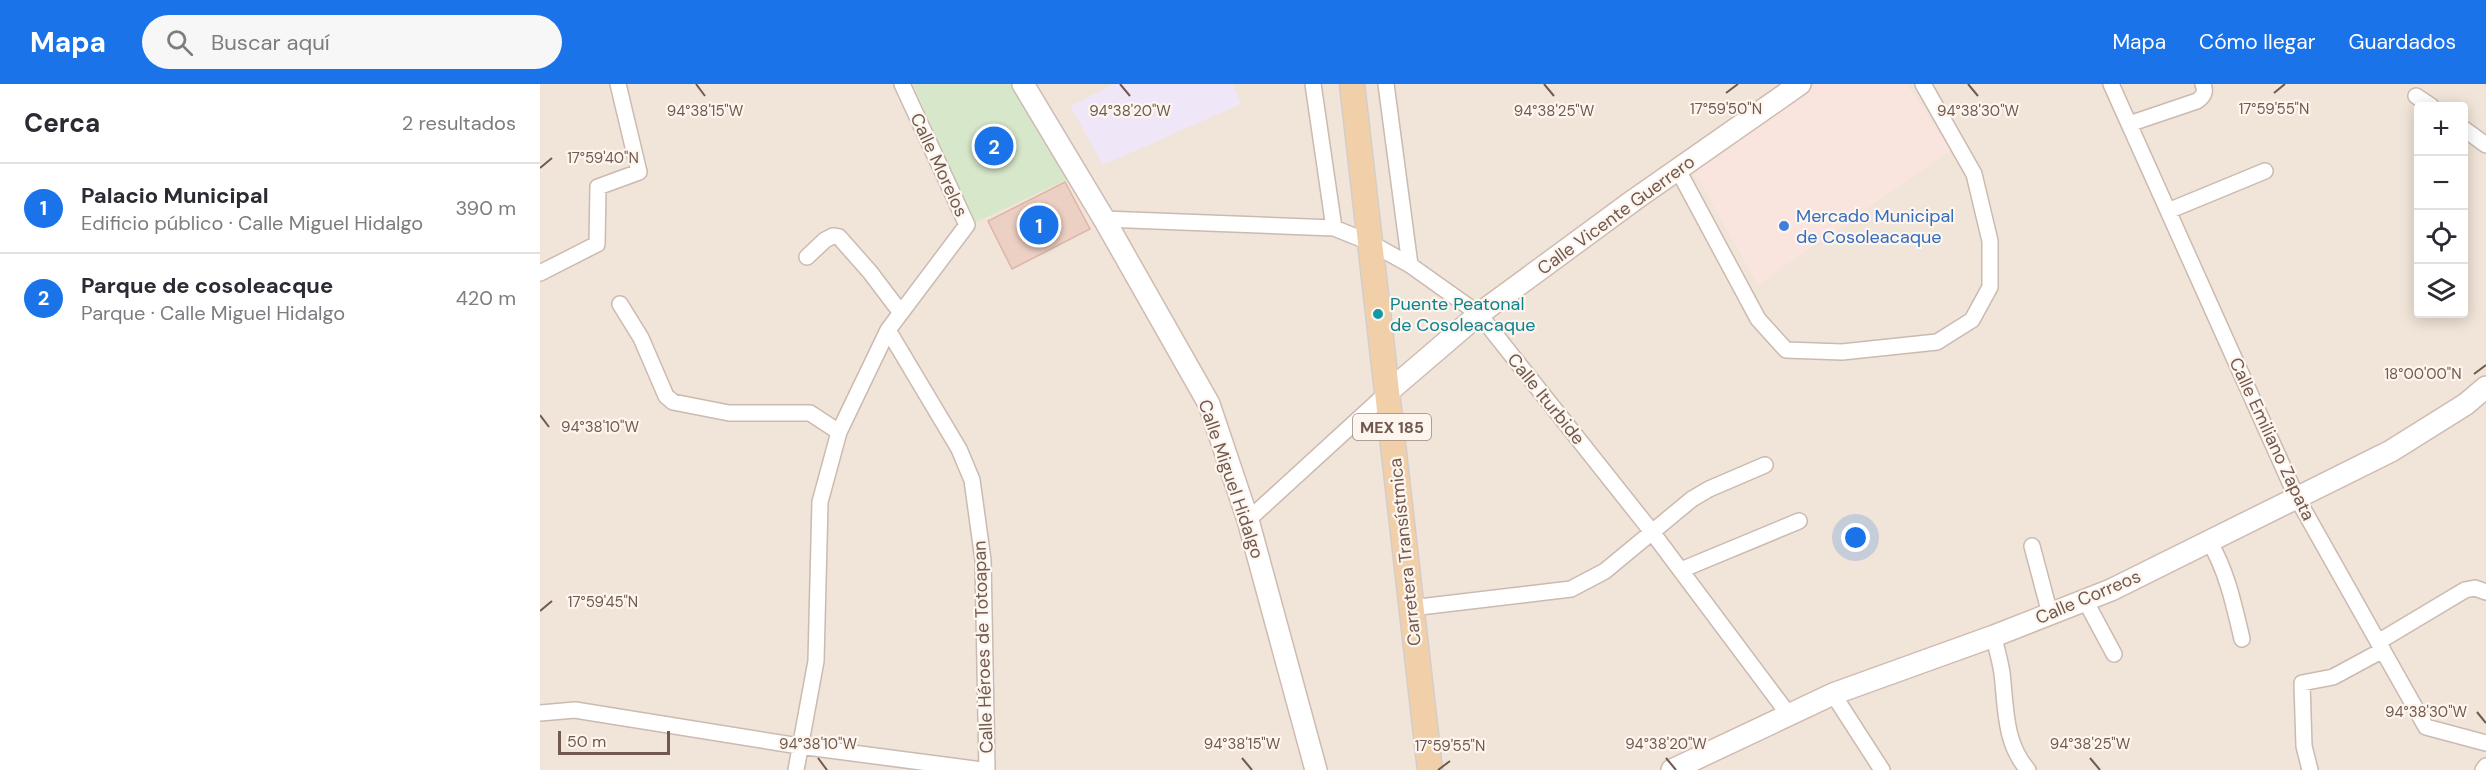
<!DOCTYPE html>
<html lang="es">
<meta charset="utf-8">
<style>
:root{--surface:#fff;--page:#f7f7f7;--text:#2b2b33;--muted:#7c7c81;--line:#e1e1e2;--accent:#1a73e8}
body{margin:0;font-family:"DM Sans",sans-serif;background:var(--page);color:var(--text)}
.controls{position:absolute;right:18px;top:18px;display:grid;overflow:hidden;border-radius:6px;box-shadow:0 3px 15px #0003}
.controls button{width:54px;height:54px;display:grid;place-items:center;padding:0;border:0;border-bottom:2px solid var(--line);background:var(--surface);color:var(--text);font:30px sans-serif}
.scale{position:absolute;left:18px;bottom:15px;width:112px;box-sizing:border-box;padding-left:6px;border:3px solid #72594f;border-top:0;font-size:16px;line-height:21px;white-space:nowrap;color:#72594f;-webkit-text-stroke:4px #fdf6ef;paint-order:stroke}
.you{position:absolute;left:1316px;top:454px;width:21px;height:21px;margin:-15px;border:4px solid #fff;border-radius:50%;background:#1a73e8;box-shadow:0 0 0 9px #1a73e833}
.badge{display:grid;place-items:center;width:39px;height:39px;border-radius:50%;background:var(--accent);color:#fff;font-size:20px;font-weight:700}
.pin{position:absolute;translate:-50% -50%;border:3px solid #fff;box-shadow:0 2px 6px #0006}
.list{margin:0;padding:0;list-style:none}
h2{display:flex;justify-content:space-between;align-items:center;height:78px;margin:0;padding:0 24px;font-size:26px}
h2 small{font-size:20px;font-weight:400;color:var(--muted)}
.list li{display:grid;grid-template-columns:39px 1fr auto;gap:18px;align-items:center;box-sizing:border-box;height:90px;padding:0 24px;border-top:2px solid var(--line)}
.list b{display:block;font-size:22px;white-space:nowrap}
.list p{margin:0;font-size:20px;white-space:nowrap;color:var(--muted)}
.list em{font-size:20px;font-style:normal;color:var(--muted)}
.icon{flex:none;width:33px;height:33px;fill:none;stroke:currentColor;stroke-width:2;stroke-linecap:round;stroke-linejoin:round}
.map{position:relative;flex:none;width:1946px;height:686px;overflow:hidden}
header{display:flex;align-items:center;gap:36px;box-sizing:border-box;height:84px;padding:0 30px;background:var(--accent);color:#fff}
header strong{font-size:28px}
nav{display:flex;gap:33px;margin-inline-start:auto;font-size:21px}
.search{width:420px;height:54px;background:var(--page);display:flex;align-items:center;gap:15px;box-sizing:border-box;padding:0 21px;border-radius:33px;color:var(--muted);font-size:22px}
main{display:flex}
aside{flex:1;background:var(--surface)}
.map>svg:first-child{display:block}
</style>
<header>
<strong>Mapa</strong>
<div class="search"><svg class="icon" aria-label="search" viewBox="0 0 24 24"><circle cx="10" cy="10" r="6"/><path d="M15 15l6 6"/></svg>Buscar aquí</div>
<nav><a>Mapa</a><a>Cómo llegar</a><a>Guardados</a></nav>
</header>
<main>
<aside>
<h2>Cerca<small>2 resultados</small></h2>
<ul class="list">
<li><span class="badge">1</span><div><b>Palacio Municipal</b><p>Edificio público · Calle Miguel Hidalgo</p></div><em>390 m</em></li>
<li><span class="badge">2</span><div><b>Parque de cosoleacque</b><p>Parque · Calle Miguel Hidalgo</p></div><em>420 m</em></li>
</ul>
</aside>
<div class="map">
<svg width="1946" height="686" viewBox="0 0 1946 686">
<rect width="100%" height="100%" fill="#faf2e9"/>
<!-- residential -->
<path fill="#f1e4d8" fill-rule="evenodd" d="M0 0H1946V686H0ZM1878 22H1924V230H1878Z"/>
<!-- commercial -->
<path fill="#f9e4de" d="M1276 0H1367L1411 66 1218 201 1152 84Z"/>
<!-- education -->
<path fill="#efe6f7" d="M574 0H693L701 20 563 81 530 22Z"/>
<!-- green -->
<path fill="#d7e7c9" d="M373 0H474L528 95 434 139Z"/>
<!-- building -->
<path fill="#edd0c4" stroke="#ddb6a6" stroke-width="1.5" d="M525 98 550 145 472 185 448 137Z"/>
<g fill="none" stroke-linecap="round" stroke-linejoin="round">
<!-- street casing -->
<g stroke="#cbbab0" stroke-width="18">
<path id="street" d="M773 0 794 144
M846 0 870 181
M1571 0 1757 414 1886 643 1946 659
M1876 12 1891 22
M1589 40 1657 17C1664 12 1666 8 1663 0
M1924 45 1946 61
M1138 86 1218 235 1246 266 1302 268 1397 258 1432 236 1450 203V157L1434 90 1383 0
M1628 127 1725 87
M564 135 794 144 829 158 870 181 939 230 1112 448 1249 631
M267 173 285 156 293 152 299 153 330 188 361 229
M0 189 57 160 58 103 99 88 78 0
M80 220 101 254 126 312 133 318 189 329H270L299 348
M348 246 419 365 432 396 443 476 447 686
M708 436 848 308
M1669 457C1687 487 1694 521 1702 555
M1492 462 1510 530
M1141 486 1259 437
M1545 516 1574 570
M871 524 1031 505 1065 487 1152 415 1169 405 1225 381
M1454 552C1456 564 1460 576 1462 589 1466 623 1464 659 1488 686
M1838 558 1925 506 1935 504 1946 508
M1293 610 1342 686
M0 629 35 626 259 662 442 686
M256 686 276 577 280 418 299 348 348 246 427 141 362 0
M1770 686 1764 662 1762 599 1793 593 1843 566
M1943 686 1946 682"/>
</g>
<!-- secondary casing -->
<g stroke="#cfbbb1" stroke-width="24">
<path id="secondary" d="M483 0 564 135 669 320 708 436 776 686
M848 308 939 230 1094 116 1260 0
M1132 686 1293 610 1454 552 1571 506 1851 367 1926 320 1946 303"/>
</g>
<!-- primary casing -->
<g stroke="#d5cdca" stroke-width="27">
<path id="primary" d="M812 0 890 686"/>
</g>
<!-- street -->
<use href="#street" stroke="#fff" stroke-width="15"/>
<!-- secondary -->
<use href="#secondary" stroke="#fff" stroke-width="21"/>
<!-- primary -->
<use href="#primary" stroke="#f1d0a9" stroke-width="24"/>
</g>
<!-- ticks -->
<path fill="none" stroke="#72594f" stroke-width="2" d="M156 0 165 12M580 0 590 12M1004 0 1014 12M1428 0 1438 12M1186 9 1198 0M1734 9 1745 0M0 84 12 74M1934 290 1946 281M0 331 9 343M0 527 12 517M1937 628 1946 639M278 674 287 686M702 674 712 686M1126 674 1136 686M1550 674 1560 686M898 686 910 677"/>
<!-- markers -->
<circle fill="#3f7fe0" stroke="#fdf6ef" stroke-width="2" cx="1244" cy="142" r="6"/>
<circle fill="#0f9aa8" stroke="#fdf6ef" stroke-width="2" cx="838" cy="230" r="6"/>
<g text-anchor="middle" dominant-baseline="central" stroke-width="4.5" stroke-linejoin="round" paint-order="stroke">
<!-- shield labels -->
<rect fill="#fdf6ef" stroke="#9c887f" stroke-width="1.5" x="813" y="330" width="78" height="26" rx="4.5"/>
<g font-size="16" font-weight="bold" fill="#72594f">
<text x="852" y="343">MEX 185</text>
</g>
<!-- street labels -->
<g font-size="18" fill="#72594f" stroke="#fdf6ef">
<text transform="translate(399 81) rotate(65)">Calle Morelos</text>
<text transform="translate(1076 131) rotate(-36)">Calle Vicente Guerrero</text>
<text transform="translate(1006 315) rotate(51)">Calle Iturbide</text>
<text transform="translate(1732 355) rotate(65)">Calle Emiliano Zapata</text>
<text transform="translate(691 395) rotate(71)">Calle Miguel Hidalgo</text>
<text transform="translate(865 468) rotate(-96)">Carretera Transístmica</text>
<text transform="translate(1548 513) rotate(-23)">Calle Correos</text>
<text transform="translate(443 563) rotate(-92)">Calle Héroes de Totoapan</text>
</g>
<!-- shop labels -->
<g font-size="18" fill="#366cbe" stroke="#fdf6ef" text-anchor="start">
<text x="1256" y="132">Mercado Municipal<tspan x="1256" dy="21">de Cosoleacaque</tspan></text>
</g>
<!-- culture labels -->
<g font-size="18" fill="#0d838f" stroke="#fdf6ef" text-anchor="start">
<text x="850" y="220">Puente Peatonal<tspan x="850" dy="21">de Cosoleacaque</tspan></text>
</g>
</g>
<g font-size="15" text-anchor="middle" fill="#72594f" stroke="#fdf6ef" stroke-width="4.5" stroke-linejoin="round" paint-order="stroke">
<text x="1186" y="30">17°59'50"N</text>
<text x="1734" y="30">17°59'55"N</text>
<text x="165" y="32">94°38'15"W</text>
<text x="590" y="32">94°38'20"W</text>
<text x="1014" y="32">94°38'25"W</text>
<text x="1438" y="32">94°38'30"W</text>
<text x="63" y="79">17°59'40"N</text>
<text x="1883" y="295">18°00'00"N</text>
<text x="60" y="348">94°38'10"W</text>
<text x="63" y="523">17°59'45"N</text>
<text x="1886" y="633">94°38'30"W</text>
<text x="278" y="665">94°38'10"W</text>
<text x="702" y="665">94°38'15"W</text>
<text x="1126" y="665">94°38'20"W</text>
<text x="1550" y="665">94°38'25"W</text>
<text x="910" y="667">17°59'55"N</text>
</g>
</svg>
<div class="controls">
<button>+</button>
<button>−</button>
<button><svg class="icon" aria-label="locate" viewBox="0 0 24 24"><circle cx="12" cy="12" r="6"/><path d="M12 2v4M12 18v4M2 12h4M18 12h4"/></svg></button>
<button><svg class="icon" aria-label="layers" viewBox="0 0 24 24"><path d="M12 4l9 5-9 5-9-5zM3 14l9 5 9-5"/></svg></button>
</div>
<div class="scale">50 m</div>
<div class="you"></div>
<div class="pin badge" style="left:499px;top:141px">1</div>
<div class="pin badge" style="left:454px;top:62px">2</div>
</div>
</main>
